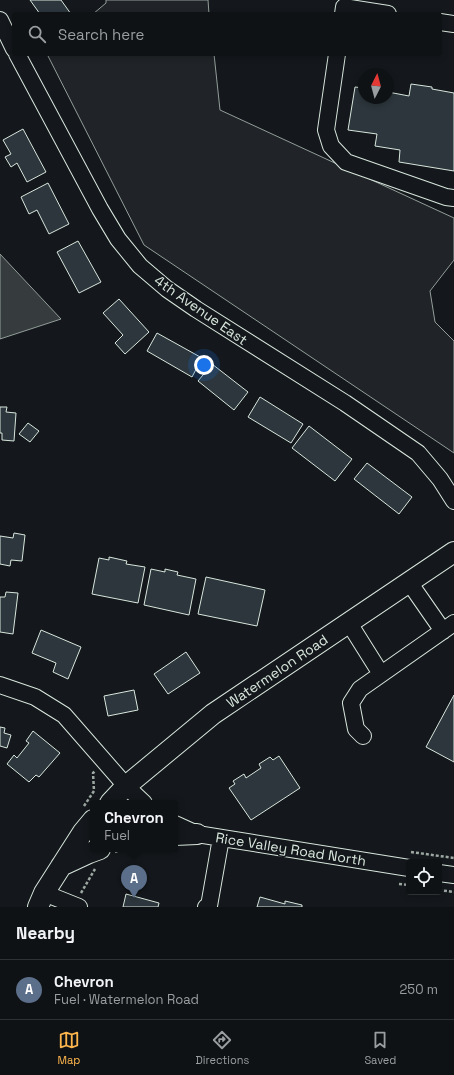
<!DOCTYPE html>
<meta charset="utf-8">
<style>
:root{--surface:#0f1215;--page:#1d2022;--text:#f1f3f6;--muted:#9b9ea0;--line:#2f3234;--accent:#ffb74d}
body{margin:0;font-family:"Space Grotesk",sans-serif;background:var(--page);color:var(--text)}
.controls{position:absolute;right:12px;bottom:12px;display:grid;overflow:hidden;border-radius:4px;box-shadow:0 2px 6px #0003}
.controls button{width:36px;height:36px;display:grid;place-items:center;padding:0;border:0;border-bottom:1px solid var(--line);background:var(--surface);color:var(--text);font:20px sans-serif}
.compass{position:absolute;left:358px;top:68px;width:36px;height:36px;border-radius:50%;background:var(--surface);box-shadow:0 2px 6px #0003;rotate:6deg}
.you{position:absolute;left:204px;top:365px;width:14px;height:14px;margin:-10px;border:3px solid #fff;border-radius:50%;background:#1a73e8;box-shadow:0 0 0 6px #1a73e833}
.badge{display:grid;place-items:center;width:26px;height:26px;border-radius:50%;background:var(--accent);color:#fff;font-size:13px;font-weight:700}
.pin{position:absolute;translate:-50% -33px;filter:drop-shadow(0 1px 2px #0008)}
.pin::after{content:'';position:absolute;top:21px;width:14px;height:12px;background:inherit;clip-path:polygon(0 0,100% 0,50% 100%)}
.popup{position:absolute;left:90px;top:800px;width:88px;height:52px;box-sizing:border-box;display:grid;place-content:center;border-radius:4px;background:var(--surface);filter:drop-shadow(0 1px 3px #0005);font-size:13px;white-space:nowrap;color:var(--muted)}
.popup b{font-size:15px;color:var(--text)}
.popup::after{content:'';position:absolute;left:50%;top:100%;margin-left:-8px;border:8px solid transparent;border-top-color:var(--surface)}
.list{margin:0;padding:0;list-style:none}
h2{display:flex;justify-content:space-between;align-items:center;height:52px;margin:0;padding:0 16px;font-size:17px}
h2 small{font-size:13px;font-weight:400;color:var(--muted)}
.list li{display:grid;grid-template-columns:26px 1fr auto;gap:12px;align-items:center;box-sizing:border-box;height:60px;padding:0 16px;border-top:1px solid var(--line)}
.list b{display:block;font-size:15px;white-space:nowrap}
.list p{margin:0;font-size:13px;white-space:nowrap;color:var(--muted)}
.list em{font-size:13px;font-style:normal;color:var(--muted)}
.icon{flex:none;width:22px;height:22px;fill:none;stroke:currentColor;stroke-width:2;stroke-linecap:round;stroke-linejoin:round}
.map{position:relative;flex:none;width:454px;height:907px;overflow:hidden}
.search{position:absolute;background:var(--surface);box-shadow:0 2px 6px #0003;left:12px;right:12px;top:12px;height:44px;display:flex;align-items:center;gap:10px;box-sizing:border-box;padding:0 14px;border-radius:4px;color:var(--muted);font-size:15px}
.sheet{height:112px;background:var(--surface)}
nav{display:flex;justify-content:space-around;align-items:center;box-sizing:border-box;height:56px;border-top:1px solid var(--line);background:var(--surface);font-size:11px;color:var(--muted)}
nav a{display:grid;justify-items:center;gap:2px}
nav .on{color:var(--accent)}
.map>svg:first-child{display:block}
</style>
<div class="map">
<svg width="454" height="907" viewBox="0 0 454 907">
<rect width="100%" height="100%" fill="#14181c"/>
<!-- green -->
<path fill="#202428" stroke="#939e99" d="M106 0H208L209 14H93L106 3Z
M47 54H214L220 110 454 218V260L430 291 435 322 454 341V453L144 245Z"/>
<!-- water -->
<path fill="#363b3e" stroke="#939e99" d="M0 254 61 319 0 339Z"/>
<!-- building -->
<path fill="#2c363c" stroke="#d8e6dc" d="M30 0H61L71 14H40Z
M411 84 432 87V89L454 93V171L399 162 400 150 375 146 377 134 348 130 355 87 364 88V98H388V92L409 96Z
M23 129 46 172 27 182 17 163 11 167 5 157 11 154 3 140Z
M48 183 69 224 49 234 37 210 29 214 21 197Z
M78 241 101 282 79 293 57 252Z
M119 299 149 332 125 354 115 343 123 335 103 313Z
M157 333 202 358 192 377 147 351Z
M212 364 248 392 234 410 198 381Z
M260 397 303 424 291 443 248 417Z
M0 407H7L6 412 16 413 14 441 2 440V433H0Z
M28 423 39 431 30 442 19 434Z
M309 426 352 459 335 481 292 448Z
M367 463 412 497 399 514 354 479Z
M14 533 25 535 22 561 11 560 10 566 0 564V536L13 538Z
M109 557 127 561 126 564 145 567 138 603 92 594 99 558 109 560Z
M151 569 165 572V569L178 572 177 575 196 579 189 615 144 605Z
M206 577 265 590 257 626 198 614Z
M6 592 18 593 13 634 0 632V597H5Z
M41 630 81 647 68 679 53 672 56 663 32 653Z
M186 652 200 673 168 694 154 674Z
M134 690 138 710 108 716 104 696Z
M454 695V762L426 747Z
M0 727 5 728 4 733 11 735 7 748 0 746Z
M33 731 60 753 39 777 36 775 29 782 7 764 14 755 17 758 29 743 26 741Z
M279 756 300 788 251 820 229 788 235 784 233 781 244 774 246 778 261 768 259 764 270 757 273 760Z
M126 894 159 903 158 907H123Z
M260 897 285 904V901L302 905V907H257Z"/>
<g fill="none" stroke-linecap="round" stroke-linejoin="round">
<!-- minor casing -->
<g stroke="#d8e6dc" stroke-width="18">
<path id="minor" d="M343 14 344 7 388 14
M0 20 14 49
M440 22 454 24
M17 54 100 209 118 239 140 266 167 289 196 309 345 403 418 453 440 479 454 501
M337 54 326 130 331 146 346 162 446 197 454 198
M409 582 443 631
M349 623 381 674
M0 685 35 697 64 715 126 786 144 803
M363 736 356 729 351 703 360 689 454 623
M175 824 197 834 409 868
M439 873 454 875
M44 893 79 907
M206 907 209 906 221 838"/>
</g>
<!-- major casing -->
<g stroke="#d8e6dc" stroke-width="22">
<path id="major" d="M110 803 126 786 213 714 454 552
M175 835 197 834
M61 866 89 853 100 849
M38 907 44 893 83 832 93 820"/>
</g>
<!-- path -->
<path stroke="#9da8a2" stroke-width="2.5" stroke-dasharray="3 2" stroke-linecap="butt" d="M84 806 94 791 93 773 95 771
M115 852 123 849
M411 852 454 858
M399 884 409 885
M439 890 454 892
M81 893 95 869"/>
<!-- minor -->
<use href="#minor" stroke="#14181c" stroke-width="16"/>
<!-- major -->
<use href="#major" stroke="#14181c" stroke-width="20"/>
</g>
<g text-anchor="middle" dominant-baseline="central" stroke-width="3" stroke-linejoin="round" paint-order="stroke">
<!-- street labels -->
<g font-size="14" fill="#d8e6dc" stroke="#14181c">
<text transform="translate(201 310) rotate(35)">4th Avenue East</text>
<text transform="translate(277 671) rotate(-34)">Watermelon Road</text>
<text transform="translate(291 849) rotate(9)">Rice Valley Road North</text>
</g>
</g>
</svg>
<div class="controls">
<button><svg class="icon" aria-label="locate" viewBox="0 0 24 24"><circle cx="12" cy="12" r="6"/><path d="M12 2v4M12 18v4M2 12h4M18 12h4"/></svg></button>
</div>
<svg class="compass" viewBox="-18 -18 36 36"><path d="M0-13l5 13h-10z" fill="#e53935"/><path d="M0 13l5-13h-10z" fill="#9b9ea0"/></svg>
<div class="you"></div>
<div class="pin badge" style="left:134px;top:898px;background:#5c6f8a">A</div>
<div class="popup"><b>Chevron</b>Fuel</div>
<div class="search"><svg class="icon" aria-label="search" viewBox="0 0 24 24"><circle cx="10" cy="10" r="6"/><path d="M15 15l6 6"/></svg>Search here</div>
</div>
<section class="sheet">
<h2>Nearby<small></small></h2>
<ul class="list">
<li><span class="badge" style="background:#5c6f8a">A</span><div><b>Chevron</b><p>Fuel · Watermelon Road</p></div><em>250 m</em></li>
</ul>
</section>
<nav>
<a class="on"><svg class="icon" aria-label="map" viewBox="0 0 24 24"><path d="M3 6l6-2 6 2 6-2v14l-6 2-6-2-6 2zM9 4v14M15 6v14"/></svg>Map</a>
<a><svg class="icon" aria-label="directions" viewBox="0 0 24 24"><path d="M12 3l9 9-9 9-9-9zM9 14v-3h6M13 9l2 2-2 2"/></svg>Directions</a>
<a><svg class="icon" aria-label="saved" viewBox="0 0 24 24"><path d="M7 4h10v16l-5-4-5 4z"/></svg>Saved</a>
</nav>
